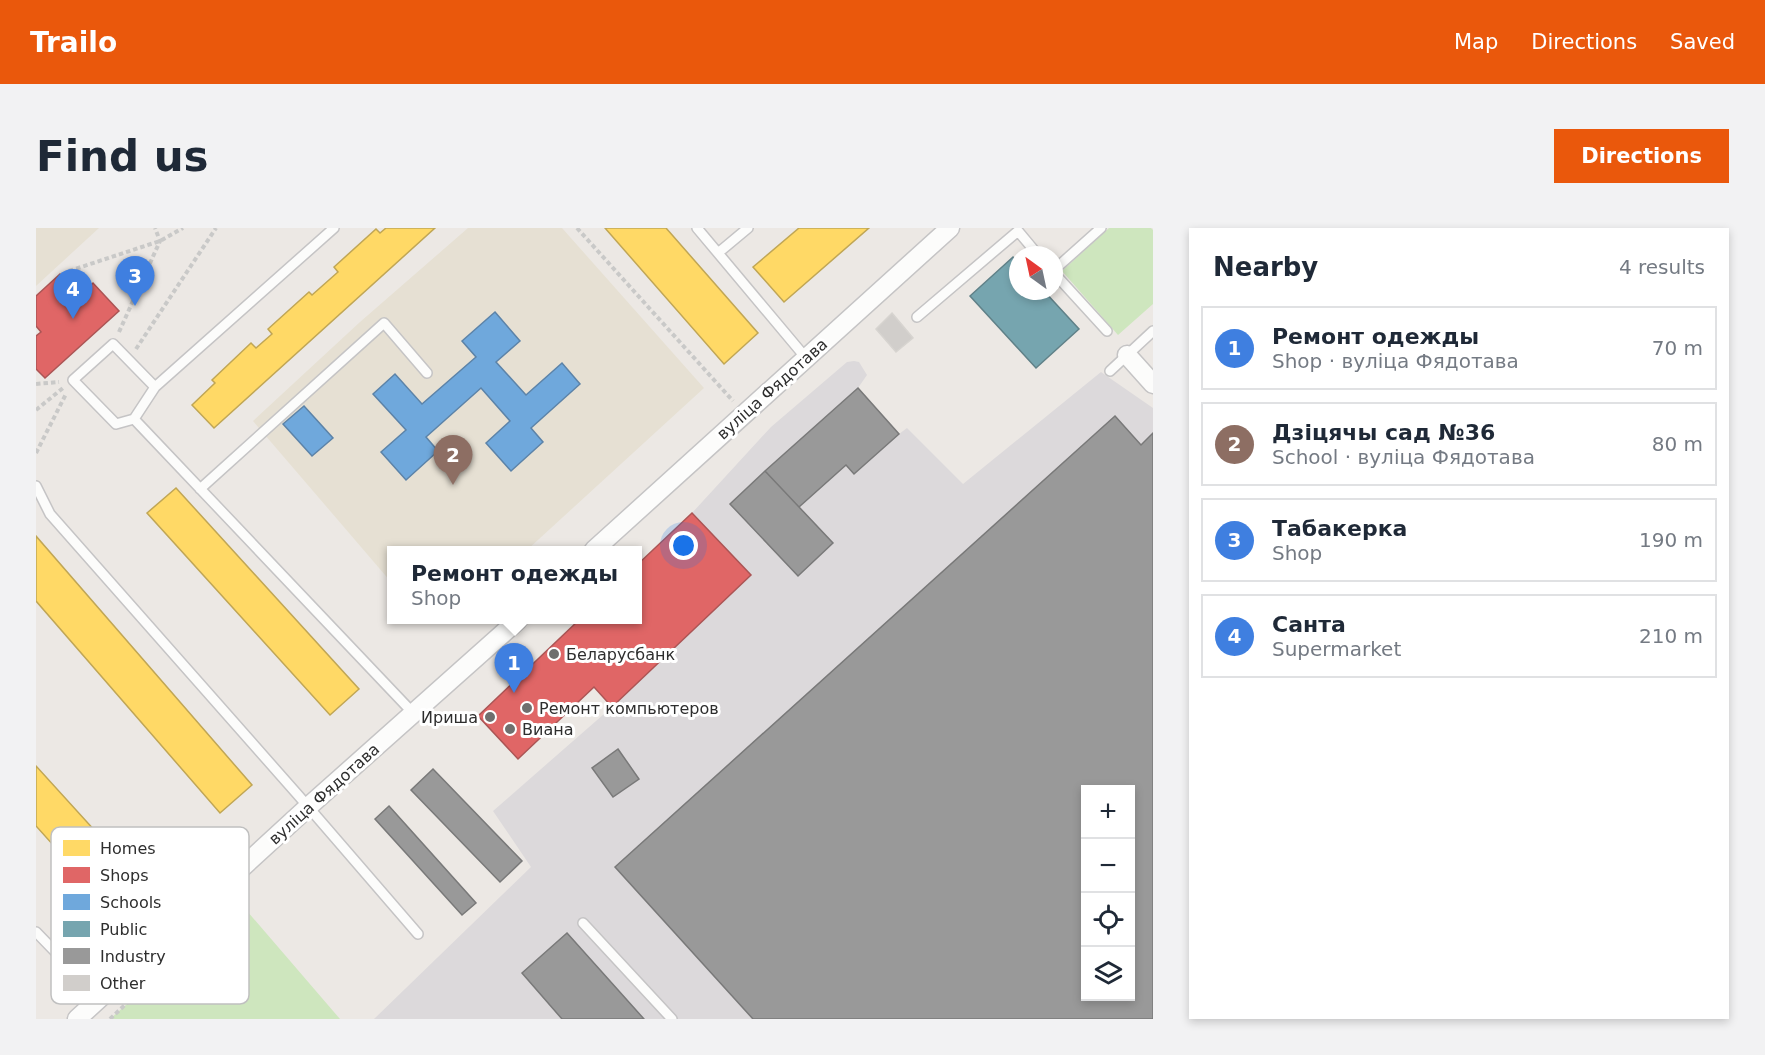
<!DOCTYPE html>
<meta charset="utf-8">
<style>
:root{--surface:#fff;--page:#f2f2f3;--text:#1f2937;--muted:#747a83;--line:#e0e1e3;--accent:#ea580c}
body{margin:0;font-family:"DejaVu Sans",sans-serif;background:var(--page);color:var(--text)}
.controls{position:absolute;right:18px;bottom:18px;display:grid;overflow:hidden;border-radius:0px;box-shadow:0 3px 9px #0003}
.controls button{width:54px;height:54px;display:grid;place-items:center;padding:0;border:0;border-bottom:2px solid var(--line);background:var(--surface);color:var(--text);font:30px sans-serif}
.compass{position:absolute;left:973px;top:18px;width:54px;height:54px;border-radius:50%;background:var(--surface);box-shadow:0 3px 9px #0003;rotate:327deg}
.you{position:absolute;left:648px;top:318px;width:21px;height:21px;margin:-15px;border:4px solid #fff;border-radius:50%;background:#1a73e8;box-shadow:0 0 0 9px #1a73e833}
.badge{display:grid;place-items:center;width:39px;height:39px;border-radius:50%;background:var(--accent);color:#fff;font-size:20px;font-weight:700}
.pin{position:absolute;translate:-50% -50px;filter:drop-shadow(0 2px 3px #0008)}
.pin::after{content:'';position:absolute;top:32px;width:21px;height:18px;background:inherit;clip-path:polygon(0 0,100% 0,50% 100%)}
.popup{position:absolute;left:351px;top:318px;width:255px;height:78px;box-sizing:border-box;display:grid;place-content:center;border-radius:0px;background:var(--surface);filter:drop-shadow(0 2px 4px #0005);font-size:20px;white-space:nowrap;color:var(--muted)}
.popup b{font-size:22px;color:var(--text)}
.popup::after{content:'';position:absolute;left:50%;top:100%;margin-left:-12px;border:12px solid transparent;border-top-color:var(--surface)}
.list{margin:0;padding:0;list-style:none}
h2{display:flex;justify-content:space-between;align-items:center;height:78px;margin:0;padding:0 24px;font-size:26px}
h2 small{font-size:20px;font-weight:400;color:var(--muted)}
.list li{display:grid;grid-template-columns:39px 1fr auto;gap:18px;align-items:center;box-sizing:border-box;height:84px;margin:0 12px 12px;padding:0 12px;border:2px solid var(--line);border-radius:0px}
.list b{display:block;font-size:22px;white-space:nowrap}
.list p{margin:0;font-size:20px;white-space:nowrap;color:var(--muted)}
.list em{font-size:20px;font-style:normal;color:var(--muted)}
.icon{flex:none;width:33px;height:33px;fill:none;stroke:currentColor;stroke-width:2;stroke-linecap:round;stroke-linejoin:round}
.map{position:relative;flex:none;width:1117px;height:791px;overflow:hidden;border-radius:0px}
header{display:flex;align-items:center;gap:36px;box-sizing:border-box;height:84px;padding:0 30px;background:var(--accent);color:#fff}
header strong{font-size:28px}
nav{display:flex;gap:33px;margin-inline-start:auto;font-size:21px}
.intro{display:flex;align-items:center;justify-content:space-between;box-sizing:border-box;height:144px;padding:0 36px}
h1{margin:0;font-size:42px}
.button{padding:15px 27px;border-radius:0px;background:var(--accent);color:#fff;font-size:21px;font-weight:700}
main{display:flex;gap:36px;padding:0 36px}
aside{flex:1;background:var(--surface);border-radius:0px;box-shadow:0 3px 9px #0003}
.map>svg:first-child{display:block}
</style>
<header>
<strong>Trailo</strong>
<nav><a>Map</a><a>Directions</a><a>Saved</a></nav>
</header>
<div class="intro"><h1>Find us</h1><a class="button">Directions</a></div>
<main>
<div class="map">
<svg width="1117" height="791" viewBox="0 0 1117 791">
<rect width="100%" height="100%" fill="#ece8e4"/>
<!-- industrial -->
<path fill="#dcd9db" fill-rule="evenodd" d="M818 133 823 134 831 147 822 160 863 206 871 200 927 256 1065 144 1117 180V791H338L495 639 457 583 576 479 714 347 656 285 735 199 811 134ZM1050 562H1094V768H1050Z"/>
<!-- education -->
<path fill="#e6e0d3" d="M0 0H63L0 58Z
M432 0H526L668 160 491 322H355V354L217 193 324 94Z"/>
<!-- green -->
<path fill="#cee6be" d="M1073 0H1115L1117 2V76L1082 107 1026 43Z
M205 676 304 791H74Z"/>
<!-- homes -->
<path fill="#ffd966" stroke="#c0a655" stroke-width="1.5" d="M350 0H399L178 200 156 177 179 155 176 152 215 115 220 120 236 106 232 101 273 64 276 67 302 44 298 39 340 1 344 5Z
M569 0H630L722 105 688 136Z
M763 0H833L748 74 717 39Z
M140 260 323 461 294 487 111 285Z
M0 308 216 557 184 585 0 373Z
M0 538 110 659 80 687 0 598Z"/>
<!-- shops -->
<path fill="#e06666" stroke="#ab5555" stroke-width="1.5" d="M24 46 43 68 57 55 83 83 9 150 0 141V108L5 104 0 98V68Z
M656 285 715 347 576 479 558 459 482 531 442 488 543 392H601V337Z
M131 616 159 619 158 628 144 627 142 637 128 635Z"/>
<!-- schools -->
<path fill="#6fa8dc" stroke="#5c83a8" stroke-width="1.5" d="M459 84 484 113 460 134 490 167 526 135 544 156 495 200 507 214 475 243 450 215 474 193 445 160 390 209 402 223 370 252 345 224 370 202 337 166 359 146 386 176 440 129 426 113Z
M268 178 297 210 276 228 247 196Z"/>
<!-- public -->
<path fill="#76a5af" stroke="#608188" stroke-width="1.5" d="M977 29 982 35V63H1008L1043 101 1000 140 934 68Z"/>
<!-- industry -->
<path fill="#999" stroke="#797979" stroke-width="1.5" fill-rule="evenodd" d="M822 160 863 206 818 246 810 237 763 279 729 243Z
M1079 188 1105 217 1117 205V791H717L579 639ZM1050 562H1094V768H1050Z
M729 243 797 315 762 348 694 276Z
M582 521 603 551 577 569 556 540Z
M397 541 486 633 464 654 375 562Z
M353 578 440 675 426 687 339 591Z
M531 705 608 791H526L486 745Z"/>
<!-- building -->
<path fill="#d1cecb" stroke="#d7d4d0" stroke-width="1.5" d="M856 85 877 110 860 124 840 101Z"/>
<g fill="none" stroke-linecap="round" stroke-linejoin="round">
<!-- lane casing -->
<g stroke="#c5c4c5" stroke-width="12">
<path id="lane" d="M661 0 770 130
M682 25 712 0
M1018 42 1065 0
M1018 45 1071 103
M881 89 982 3 1002 27
M1074 143 1117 103
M119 159 77 116 37 152 80 196 98 191 378 486
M98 191 119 159 298 0
M0 258 14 286 262 567 382 706
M164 261 348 95 391 145
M547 695 636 791
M0 704 64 770"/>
</g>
<!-- street casing -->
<g stroke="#c5c4c5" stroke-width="21">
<path id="street" d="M1091 127 1117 156
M558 322 914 0
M41 791 272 579 482 392"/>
</g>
<!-- path -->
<path stroke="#c9c9c8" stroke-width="4" stroke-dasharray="4.5 3" stroke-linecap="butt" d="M541 0 697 173
M33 43 124 13 147 0
M83 104 124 13 119 0
M100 121 180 0
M0 156 23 154
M0 182 27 160
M0 225 30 166
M74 791 130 738"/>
<!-- lane -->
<use href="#lane" stroke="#fcfcfb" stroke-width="9"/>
<!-- street -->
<use href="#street" stroke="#fcfcfb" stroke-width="18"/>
</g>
<!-- markers -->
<g fill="#706f6e" stroke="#fff" stroke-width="2">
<circle cx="518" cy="426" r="6"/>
<circle cx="491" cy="480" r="6"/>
<circle cx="454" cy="489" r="6"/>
<circle cx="474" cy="501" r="6"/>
</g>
<g text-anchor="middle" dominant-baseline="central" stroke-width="6" stroke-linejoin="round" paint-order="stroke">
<!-- street labels -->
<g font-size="16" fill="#2e2e2e" stroke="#fff">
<text transform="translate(736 161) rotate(-42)">вуліца Фядотава</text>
<text transform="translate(288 566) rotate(-42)">вуліца Фядотава</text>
</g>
<!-- poi labels -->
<g font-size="16" fill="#2e2e2e" stroke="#fff" text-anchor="start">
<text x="530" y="426">Беларусбанк</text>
<text x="503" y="480">Ремонт компьютеров</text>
<text x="442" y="489" text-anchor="end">Ириша</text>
<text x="486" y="501">Виана</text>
</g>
</g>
<!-- legend -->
<rect x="15" y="599" width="198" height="177" rx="9" fill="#fff" stroke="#c0c0c0" stroke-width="1.5"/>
<rect x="27" y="612" width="27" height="16" fill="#ffd966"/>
<rect x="27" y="639" width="27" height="16" fill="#e06666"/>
<rect x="27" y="666" width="27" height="16" fill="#6fa8dc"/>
<rect x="27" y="693" width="27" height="16" fill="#76a5af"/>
<rect x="27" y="720" width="27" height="16" fill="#999"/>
<rect x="27" y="747" width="27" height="16" fill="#d1cecb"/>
<g font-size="16" fill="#2e2e2e">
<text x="64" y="626">Homes</text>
<text x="64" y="653">Shops</text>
<text x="64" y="680">Schools</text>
<text x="64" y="707">Public</text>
<text x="64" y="734">Industry</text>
<text x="64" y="761">Other</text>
</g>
</svg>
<div class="controls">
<button>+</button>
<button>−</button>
<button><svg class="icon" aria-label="locate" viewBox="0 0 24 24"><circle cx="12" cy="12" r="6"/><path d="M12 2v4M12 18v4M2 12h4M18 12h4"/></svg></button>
<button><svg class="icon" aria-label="layers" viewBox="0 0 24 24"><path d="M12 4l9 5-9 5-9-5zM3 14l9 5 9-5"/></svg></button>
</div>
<svg class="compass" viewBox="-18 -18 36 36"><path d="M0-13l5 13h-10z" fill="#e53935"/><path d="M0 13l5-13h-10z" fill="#747a83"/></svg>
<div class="you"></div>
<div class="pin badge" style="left:478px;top:465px;background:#3f7fe0">1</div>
<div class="popup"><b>Ремонт одежды</b>Shop</div>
<div class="pin badge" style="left:417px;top:257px;background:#8d6e63">2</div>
<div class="pin badge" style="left:99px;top:78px;background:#3f7fe0">3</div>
<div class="pin badge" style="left:37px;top:91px;background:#3f7fe0">4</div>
</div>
<aside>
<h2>Nearby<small>4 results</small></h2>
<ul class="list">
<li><span class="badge" style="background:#3f7fe0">1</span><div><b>Ремонт одежды</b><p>Shop · вуліца Фядотава</p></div><em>70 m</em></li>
<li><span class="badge" style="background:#8d6e63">2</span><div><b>Дзіцячы сад №36</b><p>School · вуліца Фядотава</p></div><em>80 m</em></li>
<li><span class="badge" style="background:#3f7fe0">3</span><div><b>Табакерка</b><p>Shop</p></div><em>190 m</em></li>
<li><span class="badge" style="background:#3f7fe0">4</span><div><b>Санта</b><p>Supermarket</p></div><em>210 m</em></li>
</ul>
</aside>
</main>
